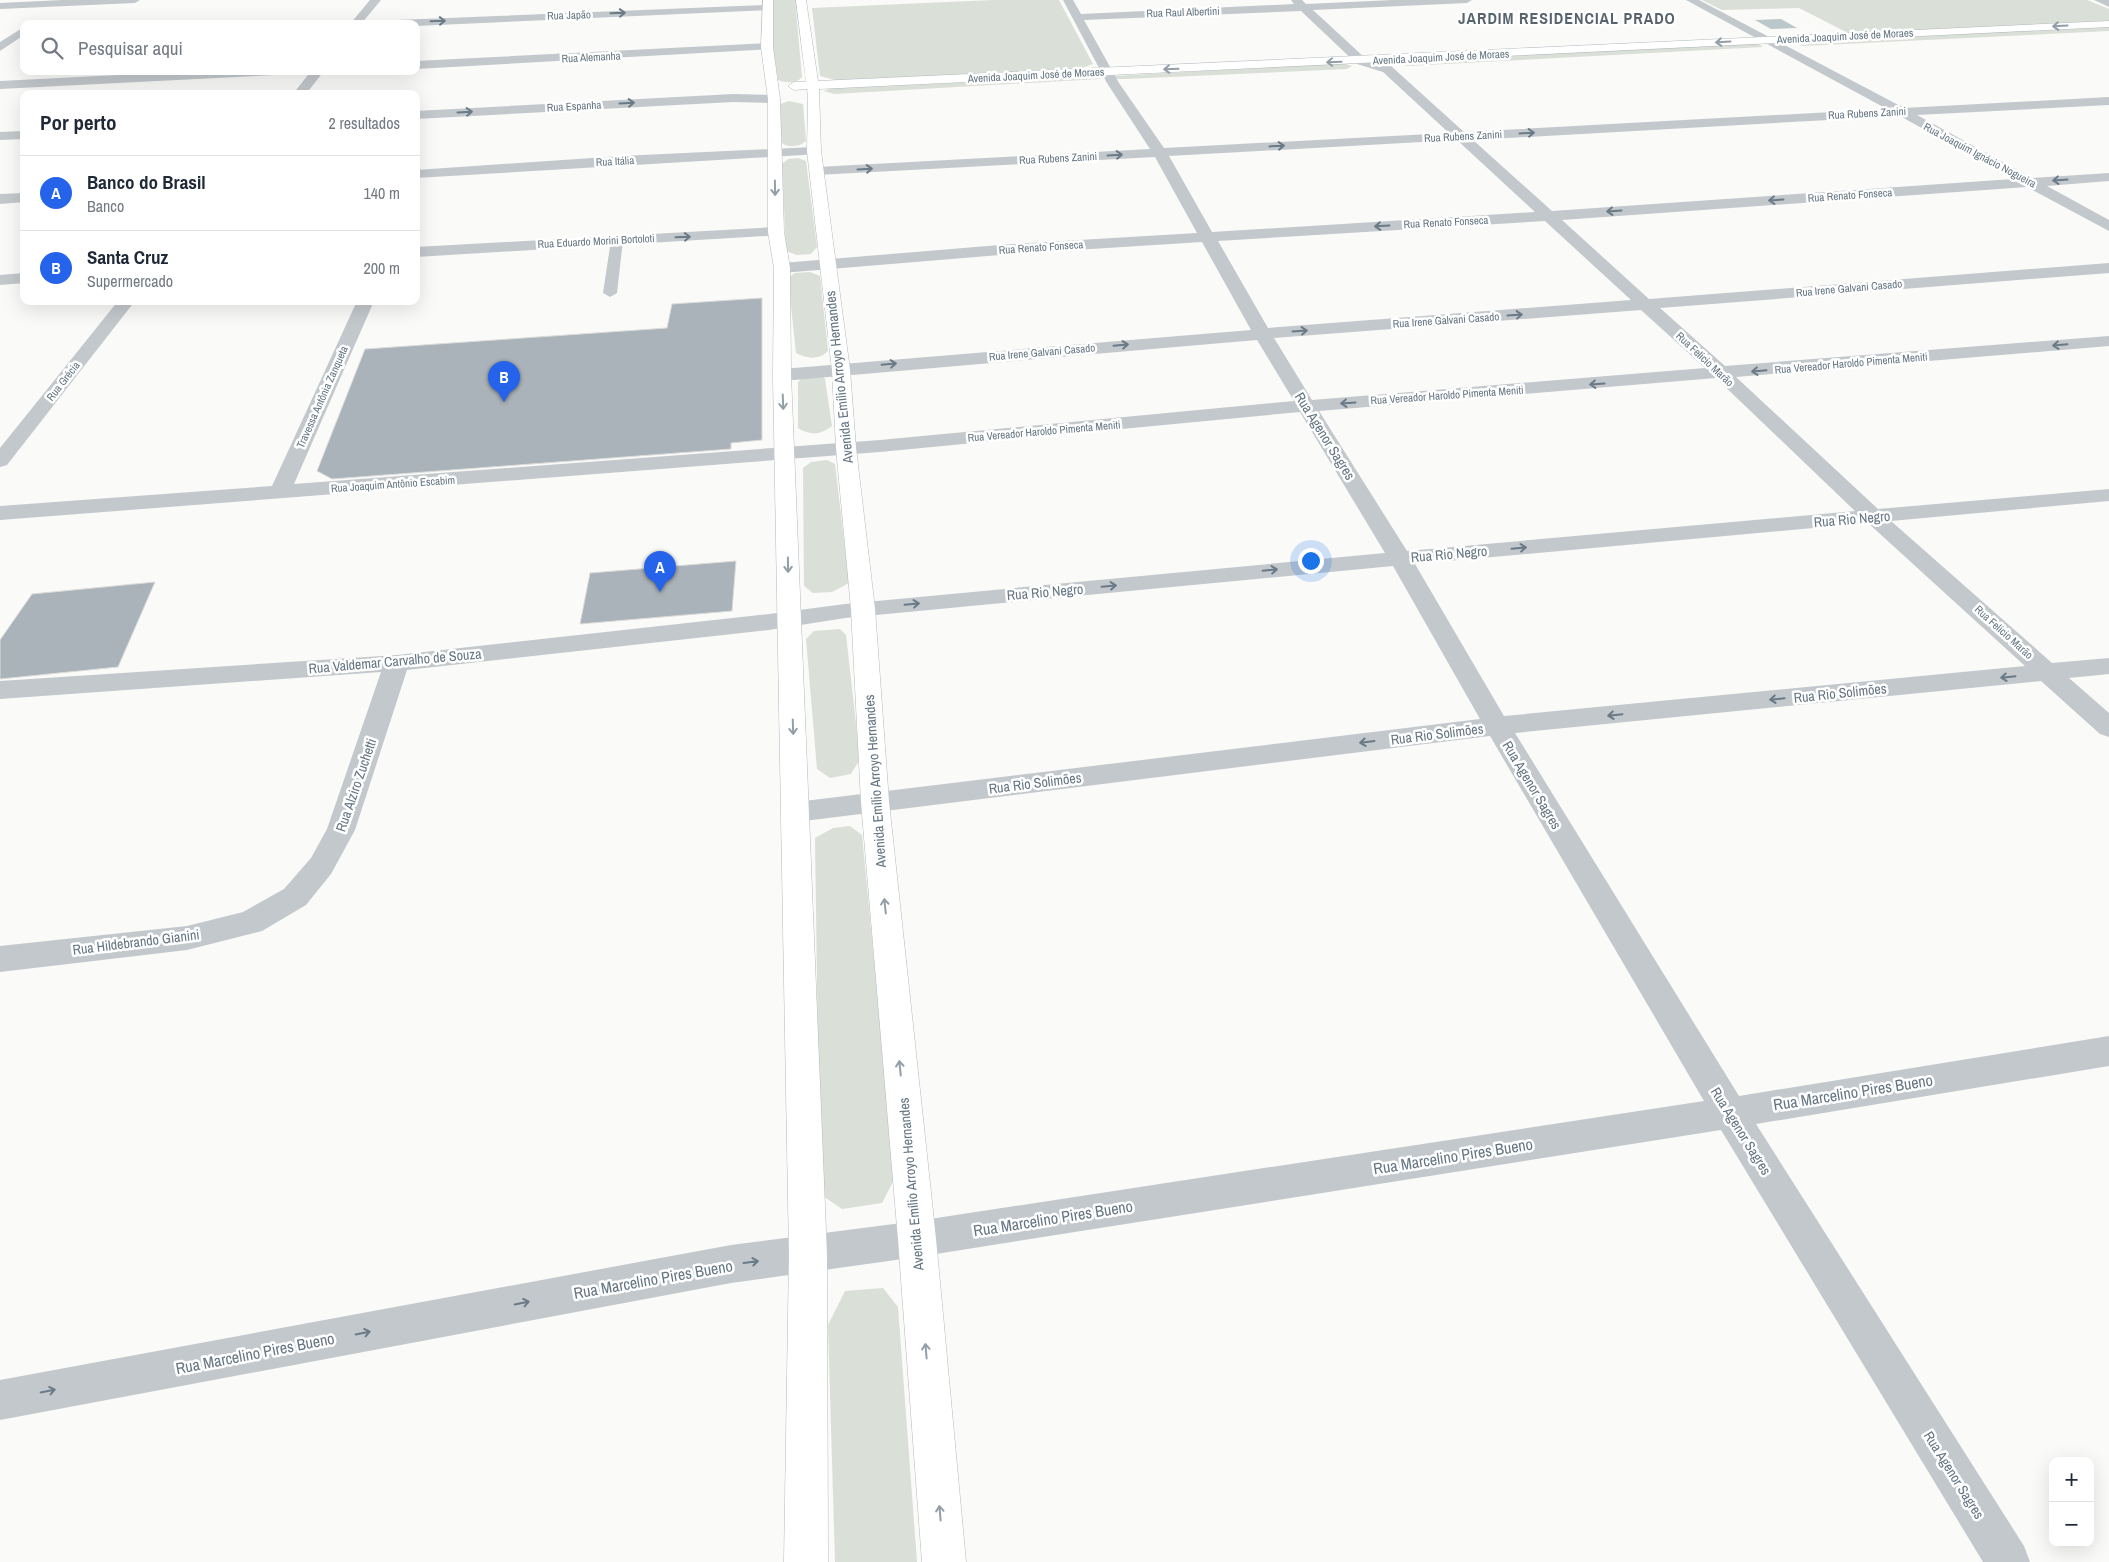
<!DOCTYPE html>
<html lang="pt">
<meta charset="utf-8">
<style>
:root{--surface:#fff;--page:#f2f2f3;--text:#1f2937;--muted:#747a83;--line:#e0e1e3;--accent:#2563eb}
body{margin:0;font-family:"Archivo Narrow",sans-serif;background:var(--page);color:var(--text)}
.controls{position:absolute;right:15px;bottom:15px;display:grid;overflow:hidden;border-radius:10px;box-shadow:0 5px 20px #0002}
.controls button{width:45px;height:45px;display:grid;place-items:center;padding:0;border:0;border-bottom:1px solid var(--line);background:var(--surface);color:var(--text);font:25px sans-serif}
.you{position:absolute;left:1310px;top:560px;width:18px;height:18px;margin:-12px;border:4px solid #fff;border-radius:50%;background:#1a73e8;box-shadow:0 0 0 8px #1a73e833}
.badge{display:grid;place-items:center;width:32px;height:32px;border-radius:50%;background:var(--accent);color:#fff;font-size:16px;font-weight:700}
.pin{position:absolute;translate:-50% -41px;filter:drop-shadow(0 1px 2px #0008)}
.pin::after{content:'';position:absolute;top:26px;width:18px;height:15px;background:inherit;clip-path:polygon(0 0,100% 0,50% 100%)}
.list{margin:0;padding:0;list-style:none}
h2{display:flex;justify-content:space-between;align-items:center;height:65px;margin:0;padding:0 20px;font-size:21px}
h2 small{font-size:16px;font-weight:400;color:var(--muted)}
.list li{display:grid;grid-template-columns:32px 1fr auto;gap:15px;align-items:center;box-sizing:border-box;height:75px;padding:0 20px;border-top:1px solid var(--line)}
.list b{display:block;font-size:19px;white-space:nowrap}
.list p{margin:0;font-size:16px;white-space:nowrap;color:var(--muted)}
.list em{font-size:16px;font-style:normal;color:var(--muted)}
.icon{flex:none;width:28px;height:28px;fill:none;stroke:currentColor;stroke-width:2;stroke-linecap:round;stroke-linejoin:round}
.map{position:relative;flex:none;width:2109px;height:1562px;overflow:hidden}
.search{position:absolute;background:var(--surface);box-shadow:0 5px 20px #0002;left:20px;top:20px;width:400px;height:55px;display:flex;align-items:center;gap:12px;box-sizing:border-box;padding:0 18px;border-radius:10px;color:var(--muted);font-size:19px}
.panel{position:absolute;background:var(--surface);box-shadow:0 5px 20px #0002;left:20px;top:90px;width:400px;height:215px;border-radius:10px}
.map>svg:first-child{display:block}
</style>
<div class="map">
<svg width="2109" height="1562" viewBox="0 0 2109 1562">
<rect width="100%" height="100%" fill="#fafaf8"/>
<!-- green -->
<path fill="#dadfd7" d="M773 0H795L802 77C797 84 785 83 778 80L773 47Z
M993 0H1059L1093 64 1077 70 839 81 820 76 812 8Z
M1702 0H2087L2109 9V21L1848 33 1799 8 1722 10Z
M2109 26V31L1803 46 1789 42Z
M1757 43 1763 47 1408 66 1396 64 1402 61Z
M1342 63 1352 66 1347 69 1125 79H1116L1114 76Z
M1094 75 1100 79 834 94 824 91 831 88Z
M789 101 803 104 806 141C799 147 789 148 782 143L778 105Z
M798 158 806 161 817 247 811 254 797 255 786 251 782 164 788 159Z
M810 272 820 276 828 351C819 360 808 359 796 353L788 278 795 273Z
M821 375 825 379 832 426C820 435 811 436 798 428V382L803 377Z
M827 460 835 464 849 583 832 592 813 593 804 586 803 468 811 462Z
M840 629 846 635 860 759 851 774 830 778 817 769 806 639 814 631Z
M850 826 862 835 895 1178 882 1203 842 1209 820 1194 815 838 833 828Z
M883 1288 898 1307 917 1562H835L828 1325 845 1291Z"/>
<!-- water -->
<path fill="#bbc7cb" d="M1781 19 1797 28 1771 29 1755 20Z"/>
<!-- building -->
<path fill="#aab3b9" stroke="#dcdcda" d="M762 298V440L731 443V449L332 479 317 471 365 349 667 328 672 304Z
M736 561 732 611 580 624 590 573Z
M155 582 118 667 0 679V640L32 594Z"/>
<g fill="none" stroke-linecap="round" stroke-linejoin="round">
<!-- secondary casing -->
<g stroke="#b3babf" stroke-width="1">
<path id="secondary" d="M763 0H773V47L780 99 784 232 790 268 791 375 827 1255 828 1562H784L789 1255 773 375 774 268 768 232V99L761 47Z
M796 0H806L818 81 2109 21V27L819 89 821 151 850 370 856 448 875 609 889 802 936 1239 966 1562H922L898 1239 861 802 851 609 836 448 832 370 807 151 808 97 807 89 794 90 788 86 794 82H806Z"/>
</g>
<!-- lane -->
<path fill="#c3c8cc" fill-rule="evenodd" d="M617 236 623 240 617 293 610 297 603 293 611 240Z"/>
<!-- street -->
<path fill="#c3c8cc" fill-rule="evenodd" d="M62 0H140L135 3 0 9V3Z
M370 0H381L361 24H350Z
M1063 0H1073L1081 14 1294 4 1291 0H1302L1306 4 1393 0H1472L1467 3 1313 10 1365 58 1391 66 1464 132 1887 109 1686 0H1699L1904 108 2109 97V105L1917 115 2032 178 2109 173V181L2047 186 2109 220V231L2027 187 1562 220 1649 299 2109 263V273L1660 308 1725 366 2109 336V346L1736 377 1878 509 2109 489V501L1891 521 2052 663 2109 658V674L2069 678 2109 713V737L2100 734 2041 681 1515 733 1739 1096 2109 1036V1066L1756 1124 2024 1546 2030 1562H1983L1721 1130 917 1257 731 1283 0 1420V1380L731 1245 917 1221 1704 1101 1490 736 796 822 786 819 782 812 786 805 796 802 1480 719 1393 566 845 618 769 630 407 670 355 830 331 874 306 905 262 931 187 950 0 972V946L187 926 243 912 284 889 311 858 327 829 381 672 0 699V681L397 655 769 614 845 604 1385 553 1300 412 880 452 0 520V506L272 486 357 301H374L294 484 880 440 1294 401 1257 340 782 381 775 379 773 375 775 371 782 369 1251 330 1202 242 1012 254 782 273 776 271 774 268 776 265 782 263 1012 244 1197 233 1155 157 817 175 810 171 817 167 1150 149 1107 83ZM1301 11 1357 64 1383 72 1449 133 1164 148 1119 83 1084 20ZM1900 116 2013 179 1552 211 1473 140ZM1457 140 1535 212 1212 232 1169 156ZM1545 221 1631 300 1268 328 1218 241ZM1641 310 1705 368 1312 400 1274 338ZM1716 378 1855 511 1407 551 1319 411ZM1868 523 2025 666 1504 716 1415 564Z
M2094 0H2109V7Z
M766 5 770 6V10L416 26V24H367L372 21Z
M24 27V35L0 51V42Z
M767 43 771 45V49L416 69V61Z
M197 71H281L275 75 0 89V81Z
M311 71H324L306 94H293Z
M733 94 774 95 780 99 774 103 733 102 416 119V111Z
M24 131V139L0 140V132Z
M814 147 821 151 819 154 416 178V170L621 156Z
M24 193V202L0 204V194Z
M776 227 782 229 784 232 782 235 416 257V247Z
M24 273V283L0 285V275Z
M118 301H135L7 465 0 467V448Z"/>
<!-- secondary -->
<use href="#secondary" fill="#fff" fill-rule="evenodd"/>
</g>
<!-- one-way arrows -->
<defs><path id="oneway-shaft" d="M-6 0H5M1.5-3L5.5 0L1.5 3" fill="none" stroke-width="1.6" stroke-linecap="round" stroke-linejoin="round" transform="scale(1.25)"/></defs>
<g stroke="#6a7a87">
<use href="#oneway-shaft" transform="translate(618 13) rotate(-2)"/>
<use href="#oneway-shaft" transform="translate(438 21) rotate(-2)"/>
<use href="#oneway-shaft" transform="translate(627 103) rotate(-3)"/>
<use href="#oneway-shaft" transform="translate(465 112) rotate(-3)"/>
<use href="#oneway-shaft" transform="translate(1527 133) rotate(-3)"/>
<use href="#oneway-shaft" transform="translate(1277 146) rotate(-3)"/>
<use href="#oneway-shaft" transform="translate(1115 155) rotate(-3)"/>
<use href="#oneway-shaft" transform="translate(865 169) rotate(-3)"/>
<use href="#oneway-shaft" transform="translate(2060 180) rotate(176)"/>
<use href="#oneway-shaft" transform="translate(1776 200) rotate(176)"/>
<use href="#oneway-shaft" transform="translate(1614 211) rotate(176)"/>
<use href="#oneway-shaft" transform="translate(1382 226) rotate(177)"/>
<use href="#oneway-shaft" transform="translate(683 237) rotate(-2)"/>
<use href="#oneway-shaft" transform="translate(1515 315) rotate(-4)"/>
<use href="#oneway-shaft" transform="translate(1300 331) rotate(-4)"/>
<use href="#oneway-shaft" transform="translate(1121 345) rotate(-5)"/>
<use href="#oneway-shaft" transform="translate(2060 345) rotate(175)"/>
<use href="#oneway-shaft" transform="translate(889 364) rotate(-5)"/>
<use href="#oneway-shaft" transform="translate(1759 371) rotate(175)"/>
<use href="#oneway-shaft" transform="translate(1597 384) rotate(176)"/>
<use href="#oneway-shaft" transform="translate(1348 403) rotate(176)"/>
<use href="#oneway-shaft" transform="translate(1519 548) rotate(-5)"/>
<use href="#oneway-shaft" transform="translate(1270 570) rotate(-5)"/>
<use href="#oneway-shaft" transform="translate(1109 586) rotate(-5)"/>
<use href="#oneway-shaft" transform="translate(912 604) rotate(-5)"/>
<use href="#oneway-shaft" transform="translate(2008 677) rotate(174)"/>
<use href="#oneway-shaft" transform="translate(1777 699) rotate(174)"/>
<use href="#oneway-shaft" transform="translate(1615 715) rotate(174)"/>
<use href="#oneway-shaft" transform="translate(1367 742) rotate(173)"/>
<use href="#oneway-shaft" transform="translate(751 1262) rotate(-7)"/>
<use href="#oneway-shaft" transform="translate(522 1303) rotate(-11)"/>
<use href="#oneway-shaft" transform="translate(363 1333) rotate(-11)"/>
<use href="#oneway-shaft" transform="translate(48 1391) rotate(-11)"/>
</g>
<g stroke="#939fa8">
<use href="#oneway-shaft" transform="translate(2060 26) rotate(177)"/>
<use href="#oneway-shaft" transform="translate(1723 42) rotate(177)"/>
<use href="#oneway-shaft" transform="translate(1334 62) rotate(178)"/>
<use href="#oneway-shaft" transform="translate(1171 69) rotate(178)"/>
<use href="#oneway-shaft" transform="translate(775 188) rotate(89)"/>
<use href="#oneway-shaft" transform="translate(783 402) rotate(88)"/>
<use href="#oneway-shaft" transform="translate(788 565) rotate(89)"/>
<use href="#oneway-shaft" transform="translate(793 727) rotate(88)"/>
<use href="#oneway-shaft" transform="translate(885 906) rotate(-96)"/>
<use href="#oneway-shaft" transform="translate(900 1068) rotate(-96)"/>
<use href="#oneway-shaft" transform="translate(926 1351) rotate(-95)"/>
<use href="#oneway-shaft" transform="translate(940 1513) rotate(-95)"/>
</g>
<g text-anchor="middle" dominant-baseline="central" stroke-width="5" stroke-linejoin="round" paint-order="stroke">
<!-- far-street labels -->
<g font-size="11" fill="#657683" stroke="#fff">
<text transform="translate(1183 12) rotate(-2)">Rua Raul Albertini</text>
<text transform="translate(569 15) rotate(-2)">Rua Japão</text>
<text transform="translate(1845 36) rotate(-3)">Avenida Joaquim José de Moraes</text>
<text transform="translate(591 57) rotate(-3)">Rua Alemanha</text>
<text transform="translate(1441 57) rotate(-3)">Avenida Joaquim José de Moraes</text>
<text transform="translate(1036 75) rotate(-3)">Avenida Joaquim José de Moraes</text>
<text transform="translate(574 106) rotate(-3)">Rua Espanha</text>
<text transform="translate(1867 113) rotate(-3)">Rua Rubens Zanini</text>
<text transform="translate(1463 136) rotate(-3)">Rua Rubens Zanini</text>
<text transform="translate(1980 155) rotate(28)">Rua Joaquim Ignácio Nogueira</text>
<text transform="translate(1058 158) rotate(-3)">Rua Rubens Zanini</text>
<text transform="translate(615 161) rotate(-3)">Rua Itália</text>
<text transform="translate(1850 195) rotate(-4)">Rua Renato Fonseca</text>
<text transform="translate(1446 222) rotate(-3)">Rua Renato Fonseca</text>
<text transform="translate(596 241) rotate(-3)">Rua Eduardo Morini Bortoloti</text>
<text transform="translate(1041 247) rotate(-4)">Rua Renato Fonseca</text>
<text transform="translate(1849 288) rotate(-5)">Rua Irene Galvani Casado</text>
<text transform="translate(1446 320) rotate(-4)">Rua Irene Galvani Casado</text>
<text transform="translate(1042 352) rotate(-5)">Rua Irene Galvani Casado</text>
<text transform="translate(1705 359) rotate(43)">Rua Felício Marão</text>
<text transform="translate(1851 363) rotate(-5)">Rua Vereador Haroldo Pimenta Meniti</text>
<text transform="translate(63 381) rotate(-52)">Rua Grécia</text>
<text transform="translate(1447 395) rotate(-4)">Rua Vereador Haroldo Pimenta Meniti</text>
<text transform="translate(322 397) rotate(-66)">Travessa Antônia Zanqueta</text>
<text transform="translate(1044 431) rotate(-5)">Rua Vereador Haroldo Pimenta Meniti</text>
<text transform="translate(393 484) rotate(-4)">Rua Joaquim Antônio Escabim</text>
<text transform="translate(2004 632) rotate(42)">Rua Felício Marão</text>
</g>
<!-- street labels -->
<g font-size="14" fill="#657683" stroke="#fff">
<text transform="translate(839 377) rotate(-96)">Avenida Emílio Arroyo Hernandes</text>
<text transform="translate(1325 436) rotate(58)">Rua Agenor Sagres</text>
<text transform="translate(1852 519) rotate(-5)">Rua Rio Negro</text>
<text transform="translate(1449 554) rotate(-5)">Rua Rio Negro</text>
<text transform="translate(1045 592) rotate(-5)">Rua Rio Negro</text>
<text transform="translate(395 661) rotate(-5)">Rua Valdemar Carvalho de Souza</text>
<text transform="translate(1840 693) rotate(-6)">Rua Rio Solimões</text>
<text transform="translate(1437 734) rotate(-7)">Rua Rio Solimões</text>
<text transform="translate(875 781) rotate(-94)">Avenida Emílio Arroyo Hernandes</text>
<text transform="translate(1035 783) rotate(-7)">Rua Rio Solimões</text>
<text transform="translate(356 785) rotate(-71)">Rua Alziro Zuchetti</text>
<text transform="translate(1532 785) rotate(59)">Rua Agenor Sagres</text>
<text transform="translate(136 942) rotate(-7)">Rua Hildebrando Gianini</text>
<text transform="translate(1741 1131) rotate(58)">Rua Agenor Sagres</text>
<text transform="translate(911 1184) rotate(-95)">Avenida Emílio Arroyo Hernandes</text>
<text transform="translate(1954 1475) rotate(58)">Rua Agenor Sagres</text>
</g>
<!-- far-district labels -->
<g font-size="16" font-weight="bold" letter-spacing="1" fill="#57646e" stroke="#fff">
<text x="1567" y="18">JARDIM RESIDENCIAL PRADO</text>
</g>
<!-- near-street labels -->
<g font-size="16" fill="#657683" stroke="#fff">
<text transform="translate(1853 1092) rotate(-9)">Rua Marcelino Pires Bueno</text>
<text transform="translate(1453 1156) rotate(-9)">Rua Marcelino Pires Bueno</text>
<text transform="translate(1053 1218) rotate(-9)">Rua Marcelino Pires Bueno</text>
<text transform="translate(653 1279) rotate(-10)">Rua Marcelino Pires Bueno</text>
<text transform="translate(255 1353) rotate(-11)">Rua Marcelino Pires Bueno</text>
</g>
</g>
</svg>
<div class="controls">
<button>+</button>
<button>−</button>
</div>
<div class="you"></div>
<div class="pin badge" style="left:660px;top:592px">A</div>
<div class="pin badge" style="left:504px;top:402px">B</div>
<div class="search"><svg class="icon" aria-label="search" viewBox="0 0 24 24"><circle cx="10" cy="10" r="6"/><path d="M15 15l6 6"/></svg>Pesquisar aqui</div>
<section class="panel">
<h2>Por perto<small>2 resultados</small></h2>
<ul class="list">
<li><span class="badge">A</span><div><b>Banco do Brasil</b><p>Banco</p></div><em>140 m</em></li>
<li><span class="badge">B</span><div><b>Santa Cruz</b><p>Supermercado</p></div><em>200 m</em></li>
</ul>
</section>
</div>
